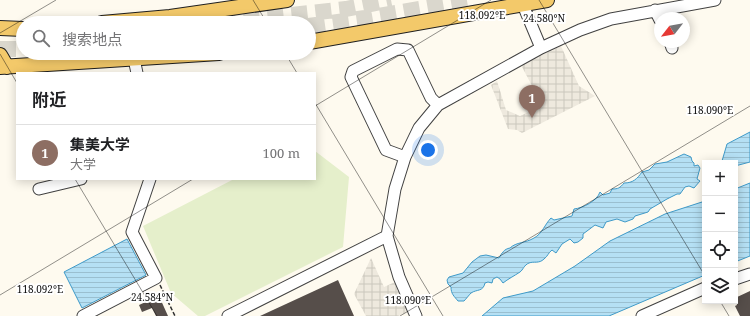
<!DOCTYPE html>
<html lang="zh">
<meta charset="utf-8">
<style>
:root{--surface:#fff;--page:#f6f6f6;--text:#202124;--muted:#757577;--line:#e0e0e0;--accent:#b92a3a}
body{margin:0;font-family:"Noto Serif","Noto Sans SC",serif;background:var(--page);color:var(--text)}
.controls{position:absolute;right:12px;bottom:12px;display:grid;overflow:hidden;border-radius:0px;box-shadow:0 2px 10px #0003}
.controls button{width:36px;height:36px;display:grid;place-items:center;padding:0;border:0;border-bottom:1px solid var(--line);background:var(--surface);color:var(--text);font:20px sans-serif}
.compass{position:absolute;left:654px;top:12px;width:36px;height:36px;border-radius:50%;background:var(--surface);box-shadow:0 2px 10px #0003;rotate:239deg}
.you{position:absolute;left:428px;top:150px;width:14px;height:14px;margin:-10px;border:3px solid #fff;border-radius:50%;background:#1a73e8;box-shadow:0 0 0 6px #1a73e833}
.badge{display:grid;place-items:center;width:26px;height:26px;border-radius:50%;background:var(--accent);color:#fff;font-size:13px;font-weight:700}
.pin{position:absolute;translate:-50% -33px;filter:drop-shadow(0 1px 2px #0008)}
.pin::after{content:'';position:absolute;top:21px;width:14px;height:12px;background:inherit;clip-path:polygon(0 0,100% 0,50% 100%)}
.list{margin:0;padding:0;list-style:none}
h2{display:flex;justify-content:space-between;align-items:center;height:52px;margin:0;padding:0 16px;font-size:17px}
h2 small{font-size:13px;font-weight:400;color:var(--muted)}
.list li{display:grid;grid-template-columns:26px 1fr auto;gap:12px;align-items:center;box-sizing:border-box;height:56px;padding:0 16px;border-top:1px solid var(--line)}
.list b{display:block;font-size:15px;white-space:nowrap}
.list p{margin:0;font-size:13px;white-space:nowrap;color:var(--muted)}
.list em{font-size:13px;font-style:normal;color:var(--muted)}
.icon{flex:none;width:22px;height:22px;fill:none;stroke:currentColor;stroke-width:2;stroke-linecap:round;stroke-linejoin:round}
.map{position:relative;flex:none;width:750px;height:316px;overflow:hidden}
.search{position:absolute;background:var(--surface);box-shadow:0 2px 10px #0003;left:16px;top:16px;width:300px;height:44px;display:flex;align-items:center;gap:10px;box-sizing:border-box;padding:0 14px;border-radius:22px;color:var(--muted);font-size:15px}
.panel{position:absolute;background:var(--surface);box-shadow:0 2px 10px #0003;left:16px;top:72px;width:300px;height:108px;border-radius:0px}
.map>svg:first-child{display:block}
</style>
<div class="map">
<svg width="750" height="316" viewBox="0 0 750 316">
<defs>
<pattern id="plaza-grid" width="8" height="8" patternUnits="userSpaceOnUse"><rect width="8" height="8" fill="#eee9de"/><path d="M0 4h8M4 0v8" fill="none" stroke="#cbc7bd"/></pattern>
<pattern id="water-rules" width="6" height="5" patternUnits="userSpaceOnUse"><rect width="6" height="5" fill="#b5e0f4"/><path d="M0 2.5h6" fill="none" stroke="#9abfd0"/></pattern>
</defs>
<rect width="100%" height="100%" fill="#fefaef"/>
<!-- pitch -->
<path fill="#e5efcb" d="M315 151 349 177 343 247 205 316H198L171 293 143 226 234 179H315Z"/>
<!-- plaza -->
<path fill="url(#plaza-grid)" d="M561 46 579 86 595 96 522 133 517 130 508 129 491 85 497 81 506 110 520 116 537 108 540 101 521 65Z
M371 258 384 287 395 282 408 312 398 316H366L354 294Z"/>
<!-- water -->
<path fill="url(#water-rules)" stroke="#3f9ac8" d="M750 132V162L735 166V163H727L722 161 727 144Z
M684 154 691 157 692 161 694 163V166L698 165 700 168 697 179 700 181 694 188 689 186 685 187 680 194H677L667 199 650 209 648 212 635 216 633 219 625 222 617 219 606 222 603 228 595 225 583 234V238L578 242 574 243 570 239 562 244 556 253 552 250C548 253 548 256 544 259 539 264 534 261 529 263 524 265 523 270 520 272 514 276 508 279 503 283L500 279 497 277 493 279 492 283 488 282 485 283C483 292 477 289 471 293 469 295 466 299 464 301H458C454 296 451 294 451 287L448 284 447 280 449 277 463 273 472 262 480 256 486 255 499 258C502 253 504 249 510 248 516 242 526 243 534 238 542 234 545 224 551 218L554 220 572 216 574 209C583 208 597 201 600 192L603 195 610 193 612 189C618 189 620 188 624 183 633 183 637 179 642 172L649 170 655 164 667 162Z
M750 183V256L735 262V189Z
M705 201V275L609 316H482L503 298 533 291 575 266 610 241 665 214Z
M127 239 146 275 82 308 64 272Z"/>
<!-- building -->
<path fill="#564e4a" d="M338 280 354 316H260Z
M750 291V316H740L735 306 737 305 735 298Z
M159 296 168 316H156L152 308 142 312 139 305Z"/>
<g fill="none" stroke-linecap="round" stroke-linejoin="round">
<!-- highway-tunnel -->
<path stroke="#dad7cd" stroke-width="16" stroke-dasharray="16 8" stroke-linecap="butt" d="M220 23 346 9 391 0
M309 26 372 17 471 0
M0 49H23"/>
<!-- minor casing -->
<g stroke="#414141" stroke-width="13">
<path id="minor" d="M523 5 541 48
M655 10 660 20
M670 42 672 48
M134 59 137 73
M405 157 386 150 351 77 353 71 397 49 408 50 431 98 438 105
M39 189 81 179
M735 279 750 274
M83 316 156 278 132 232 150 179
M228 316 387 236
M416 316 399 277 387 236 395 189 405 157 419 128 438 105 541 48 580 30 611 19 715 0
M642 316 705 288"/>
</g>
<!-- major casing -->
<g stroke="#1f1f1f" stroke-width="16">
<path id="major" d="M102 23 170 17 287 0
M0 28 23 29
M309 42 547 0
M0 55 7 67
M0 67 219 53"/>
</g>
<!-- path -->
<path stroke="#303030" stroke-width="1.5" stroke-dasharray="4 2" stroke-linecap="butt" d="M160 285 175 316"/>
<!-- minor -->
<use href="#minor" stroke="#fff" stroke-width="11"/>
<!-- major -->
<use href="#major" stroke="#f3c96a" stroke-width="14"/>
</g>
<!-- ticks -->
<path fill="none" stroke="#0e0e0e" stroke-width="1" stroke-opacity="0.45" d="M253 0 267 23M539 0 705 276M0 33 56 0M285 53 297 73M0 54 17 83M315 103 443 316M315 106 491 0M75 179 157 316M0 295 193 179M720 301 729 316M400 316 750 106"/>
<g font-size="10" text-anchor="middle" fill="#0e0e0e" stroke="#fff" stroke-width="4" stroke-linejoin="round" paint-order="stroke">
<text x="482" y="19">118.092°E</text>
<text x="544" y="22">24.580°N</text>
<text x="710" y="114">118.090°E</text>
<text x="40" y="293">118.092°E</text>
<text x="152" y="301">24.584°N</text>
<text x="408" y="304">118.090°E</text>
</g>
</svg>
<div class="controls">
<button>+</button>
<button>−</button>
<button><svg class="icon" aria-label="locate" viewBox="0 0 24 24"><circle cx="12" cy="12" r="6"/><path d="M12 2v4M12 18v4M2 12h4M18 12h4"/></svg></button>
<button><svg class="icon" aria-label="layers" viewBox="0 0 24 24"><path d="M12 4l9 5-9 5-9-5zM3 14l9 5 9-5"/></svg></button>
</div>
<svg class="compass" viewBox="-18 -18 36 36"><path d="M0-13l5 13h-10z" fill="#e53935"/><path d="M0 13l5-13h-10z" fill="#757577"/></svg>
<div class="you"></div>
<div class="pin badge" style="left:532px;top:118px;background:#8d6e63">1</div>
<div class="search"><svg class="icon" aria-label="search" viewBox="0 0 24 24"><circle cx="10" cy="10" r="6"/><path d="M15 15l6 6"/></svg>搜索地点</div>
<section class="panel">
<h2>附近<small></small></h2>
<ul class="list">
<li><span class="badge" style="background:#8d6e63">1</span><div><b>集美大学</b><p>大学</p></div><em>100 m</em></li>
</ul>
</section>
</div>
